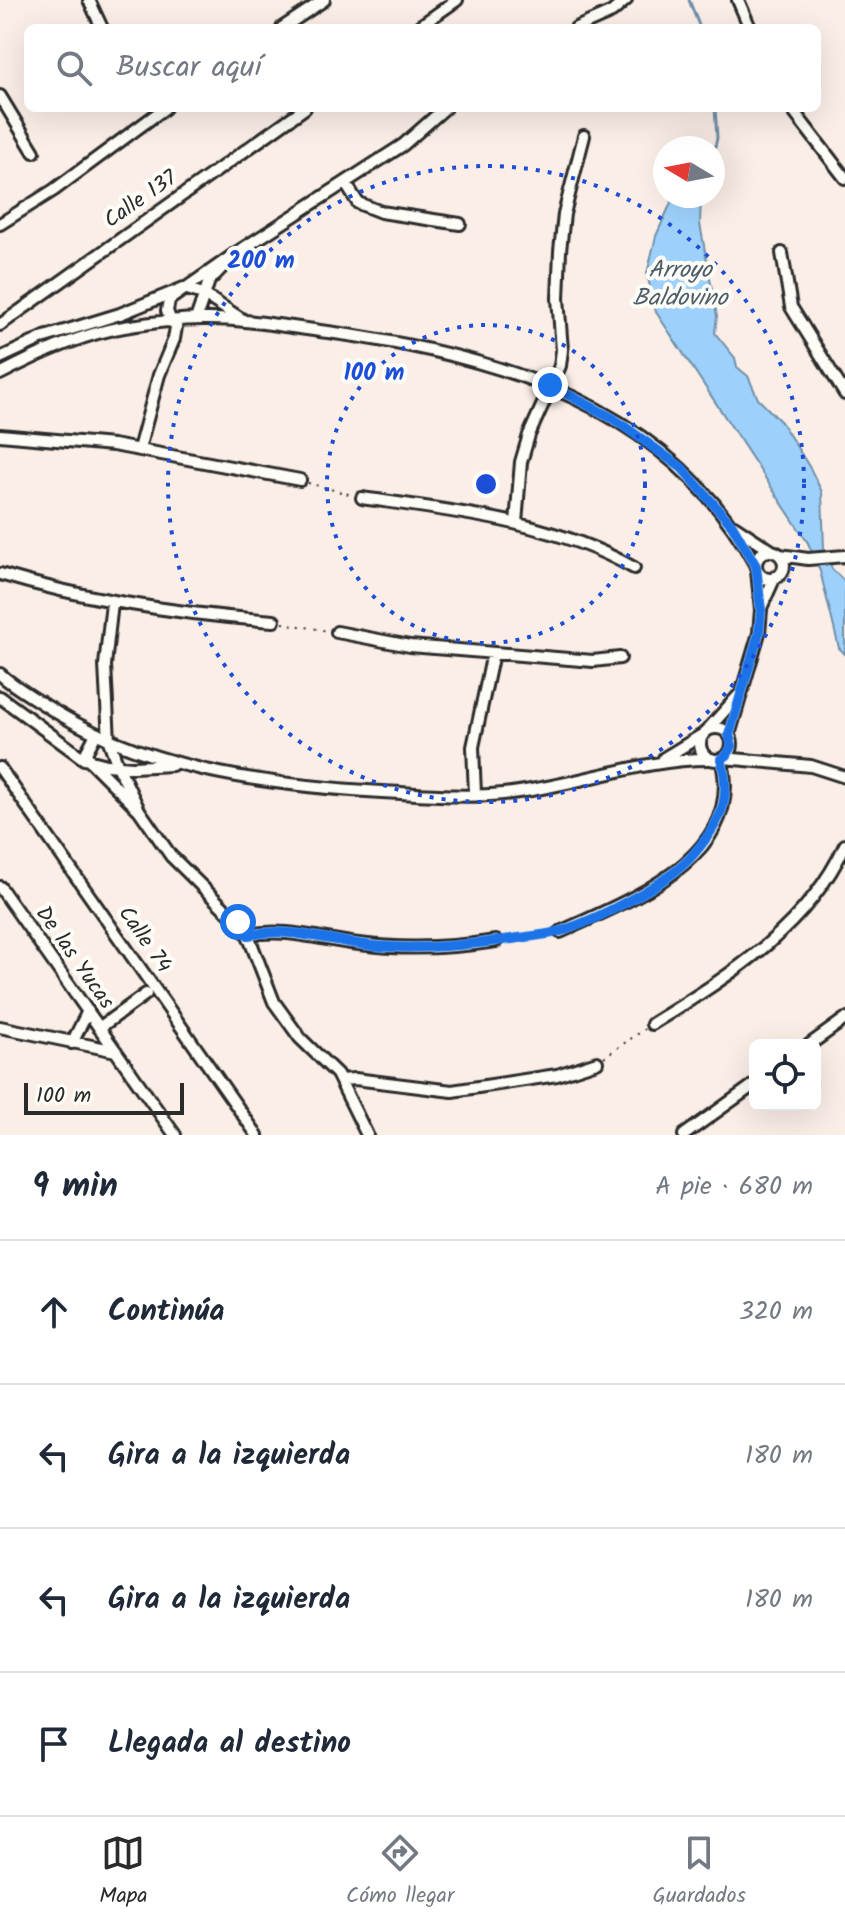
<!DOCTYPE html>
<html lang="es">
<meta charset="utf-8">
<style>
:root{--surface:#fff;--page:#f6f6f7;--text:#1f2937;--muted:#747a83;--line:#e0e1e3;--accent:#2b2b2b}
body{margin:0;font-family:Kalam,sans-serif;background:var(--page);color:var(--text)}
.controls{position:absolute;right:24px;bottom:24px;display:grid;overflow:hidden;border-radius:12px;box-shadow:0 8px 32px #0002}
.controls button{width:72px;height:72px;display:grid;place-items:center;padding:0;border:0;border-bottom:2px solid var(--line);background:var(--surface);color:var(--text);font:40px sans-serif}
.compass{position:absolute;left:653px;top:136px;width:72px;height:72px;border-radius:50%;background:var(--surface);box-shadow:0 8px 32px #0002;rotate:280deg}
.scale{position:absolute;left:24px;bottom:20px;width:160px;box-sizing:border-box;padding-left:8px;border:4px solid #2b2b2b;border-top:0;font-size:22px;line-height:28px;white-space:nowrap;color:#2b2b2b;-webkit-text-stroke:6px #fdfcf7;paint-order:stroke}
.stop{position:absolute;width:24px;height:24px;margin:-18px;border:6px solid #1a73e8;border-radius:50%;background:#fff}
.stop.end{background:#1a73e8;border-color:#fff;box-shadow:0 2px 8px #0008}
.list{margin:0;padding:0;list-style:none}
h2{display:flex;justify-content:space-between;align-items:center;height:104px;margin:0;padding:0 32px;font-size:34px}
h2 small{font-size:26px;font-weight:400;color:var(--muted)}
.list li{display:grid;grid-template-columns:52px 1fr auto;gap:24px;align-items:center;box-sizing:border-box;height:144px;padding:0 32px;border-top:2px solid var(--line)}
.list b{display:block;font-size:30px;white-space:nowrap}
.list em{font-size:26px;font-style:normal;color:var(--muted)}
.icon{flex:none;width:44px;height:44px;fill:none;stroke:currentColor;stroke-width:2;stroke-linecap:round;stroke-linejoin:round}
.map{position:relative;flex:none;width:845px;height:1135px;overflow:hidden}
.search{position:absolute;background:var(--surface);box-shadow:0 8px 32px #0002;left:24px;right:24px;top:24px;height:88px;display:flex;align-items:center;gap:20px;box-sizing:border-box;padding:0 28px;border-radius:12px;color:var(--muted);font-size:30px}
.sheet{height:680px;background:var(--surface)}
nav{display:flex;justify-content:space-around;align-items:center;box-sizing:border-box;height:112px;border-top:2px solid var(--line);background:var(--surface);font-size:22px;color:var(--muted)}
nav a{display:grid;justify-items:center;gap:4px}
nav .on{color:var(--accent)}
.map>svg:first-child{display:block}
</style>
<div class="map">
<svg width="845" height="1135" viewBox="0 0 845 1135">
<rect width="100%" height="100%" fill="#fbeee7"/>
<filter id="ink" filterUnits="userSpaceOnUse"><feTurbulence type="fractalNoise" baseFrequency=".0125" numOctaves="2"/><feDisplacementMap in="SourceGraphic" scale="16" xChannelSelector="R" yChannelSelector="G"/><feConvolveMatrix kernelMatrix="1 2 1 2 8 2 1 2 1" color-interpolation-filters="sRGB"/></filter>
<g filter="url(#ink)">
<!-- water -->
<path fill="#9dd1fb" stroke="#6f8fa8" stroke-width="2" d="M674 196H701L700 224 717 316 715 333 735 358 737 367 748 376 758 399 781 422 810 468 822 492 824 548 832 569 845 582V654L839 648 820 571 808 543 656 312 647 274 656 236Z"/>
<g fill="none" stroke-linecap="round" stroke-linejoin="round">
<!-- stream -->
<path stroke="#6f8fa8" stroke-width="3" d="M689 0 700 28
M713 155 717 138 715 108"/>
<!-- minor casing -->
<g stroke="#2b2b2b" stroke-width="16">
<path id="minor" d="M89 0 102 28
M738 0 750 28
M282 28 324 0
M417 28 457 0
M576 28 612 12 626 0
M0 96 34 152
M791 108 845 178
M346 184 358 203 381 212 460 224
M0 224 54 190 165 108
M236 253 403 145 445 108
M782 253 791 307 845 394
M171 322 167 311 169 300 236 253 209 281 196 319
M0 325 305 108
M0 358 45 337 120 314 184 288 203 294 243 320
M0 374C38 354 81 334 124 327 149 323 176 319 202 319 244 318 287 327 328 332 497 355 670 405 756 566
M0 435 113 445 300 480
M139 449 159 375 174 339 177 321
M362 498C454 511 552 521 634 568
M516 523 521 462 529 435 560 366 562 350 558 298 560 251 564 214 584 136
M734 526 772 551
M756 565a14 14 0 1 1 28 0a14 14 0 1 1-28 0Z
M780 555 808 559 845 556
M0 574C90 601 180 614 274 621
M761 608 775 577
M337 632 410 646 593 661 620 658
M0 674C12 685 26 693 40 702 140 769 263 785 382 792 421 794 463 798 503 794 574 787 641 758 712 759
M0 697 84 759 107 765 133 767 172 765
M709 728 738 696
M700 744a16 16 0 1 1 32 0a16 16 0 1 1-32 0Z
M96 734 86 753 90 761 139 810 118 766 109 741 105 665 112 603
M729 735 759 633 761 610 757 571
M664 758 702 735
M723 758 811 766 845 777
M0 768 257 1135
M475 794 473 747 493 653
M139 810 171 856 238 922 248 935 274 1002 300 1038 337 1074 367 1135
M0 887 175 1135
M560 932C630 900 748 856 721 759
M248 935C287 927 321 940 359 944 405 950 451 948 496 941
M652 1024C727 977 807 929 845 845
M0 1027 116 1051
M99 1028 146 994
M72 1043 88 1011
M809 1045 845 1019
M340 1080 355 1079 452 1091 557 1075 597 1062
M684 1135 755 1084"/>
</g>
<!-- path -->
<path stroke="#2b2b2b" stroke-width="2" stroke-dasharray="2 6" stroke-linecap="butt" d="M308 483 352 495
M283 623 328 631
M506 940 551 933
M604 1057 645 1029"/>
<!-- minor -->
<use href="#minor" stroke="#fdfcf7" stroke-width="10"/>
</g>
</g>
<g fill="none" stroke-linecap="round" stroke-linejoin="round" filter="url(#ink)">
<!-- route -->
<path stroke="#1a73e8" stroke-width="10" d="M238 922 248 935C291 926 331 942 374 946 423 950 470 945 519 938 532 936 547 935 561 931 595 921 668 883 691 857 719 825 733 801 721 759L727 755 732 746 729 735 759 633 761 610 756 566 732 525 682 468 614 419 550 385"/>
</g>
<!-- distance rings -->
<g fill="none" stroke="#1d4ed8" stroke-width="4" stroke-dasharray="4 8">
<circle cx="486" cy="484" r="159"/>
<circle cx="486" cy="484" r="318"/>
</g>
<g text-anchor="middle" dominant-baseline="central" stroke-width="8" stroke-linejoin="round" paint-order="stroke">
<!-- street labels -->
<g font-size="22" fill="#2b2b2b" stroke="#fdfcf7">
<text transform="translate(141 200) rotate(-35)">Calle 137</text>
<text transform="translate(144 940) rotate(55)">Calle 74</text>
<text transform="translate(74 958) rotate(55)">De las Yucas</text>
</g>
<!-- water labels -->
<g font-size="24" font-style="italic" fill="#4d5d69" stroke="#fdfcf7">
<text x="680" y="270">Arroyo<tspan x="680" dy="28">Baldovino</tspan></text>
</g>
</g>
<circle cx="486" cy="484" r="12" fill="#1d4ed8" stroke="#fdfcf7" stroke-width="4"/>
<g font-size="24" text-anchor="middle" font-weight="bold" fill="#1d4ed8" stroke="#fdfcf7" stroke-width="8" stroke-linejoin="round" paint-order="stroke">
<text x="261" y="268">200 m</text>
<text x="374" y="380">100 m</text>
</g>
</svg>
<div class="controls">
<button><svg class="icon" aria-label="locate" viewBox="0 0 24 24"><circle cx="12" cy="12" r="6"/><path d="M12 2v4M12 18v4M2 12h4M18 12h4"/></svg></button>
</div>
<svg class="compass" viewBox="-18 -18 36 36"><path d="M0-13l5 13h-10z" fill="#e53935"/><path d="M0 13l5-13h-10z" fill="#747a83"/></svg>
<div class="scale">100 m</div>
<div class="stop" style="left:238px;top:922px"></div>
<div class="stop end" style="left:550px;top:385px"></div>
<div class="search"><svg class="icon" aria-label="search" viewBox="0 0 24 24"><circle cx="10" cy="10" r="6"/><path d="M15 15l6 6"/></svg>Buscar aquí</div>
</div>
<section class="sheet">
<h2>9 min<small>A pie · 680 m</small></h2>
<ul class="list">
<li><svg class="icon" aria-label="ahead" viewBox="0 0 24 24"><path d="M12 20V5M6 11l6-6 6 6"/></svg><div><b>Continúa</b></div><em>320 m</em></li>
<li><svg class="icon" aria-label="left" viewBox="0 0 24 24"><path d="M17 20v-9H6M10 6l-5 5 5 5"/></svg><div><b>Gira a la izquierda</b></div><em>180 m</em></li>
<li><svg class="icon" aria-label="left" viewBox="0 0 24 24"><path d="M17 20v-9H6M10 6l-5 5 5 5"/></svg><div><b>Gira a la izquierda</b></div><em>180 m</em></li>
<li><svg class="icon" aria-label="arrive" viewBox="0 0 24 24"><path d="M6 21V4h12l-3 4 3 4H6"/></svg><div><b>Llegada al destino</b></div></li>
</ul>
</section>
<nav>
<a class="on"><svg class="icon" aria-label="map" viewBox="0 0 24 24"><path d="M3 6l6-2 6 2 6-2v14l-6 2-6-2-6 2zM9 4v14M15 6v14"/></svg>Mapa</a>
<a><svg class="icon" aria-label="directions" viewBox="0 0 24 24"><path d="M12 3l9 9-9 9-9-9zM9 14v-3h6M13 9l2 2-2 2"/></svg>Cómo llegar</a>
<a><svg class="icon" aria-label="saved" viewBox="0 0 24 24"><path d="M7 4h10v16l-5-4-5 4z"/></svg>Guardados</a>
</nav>
